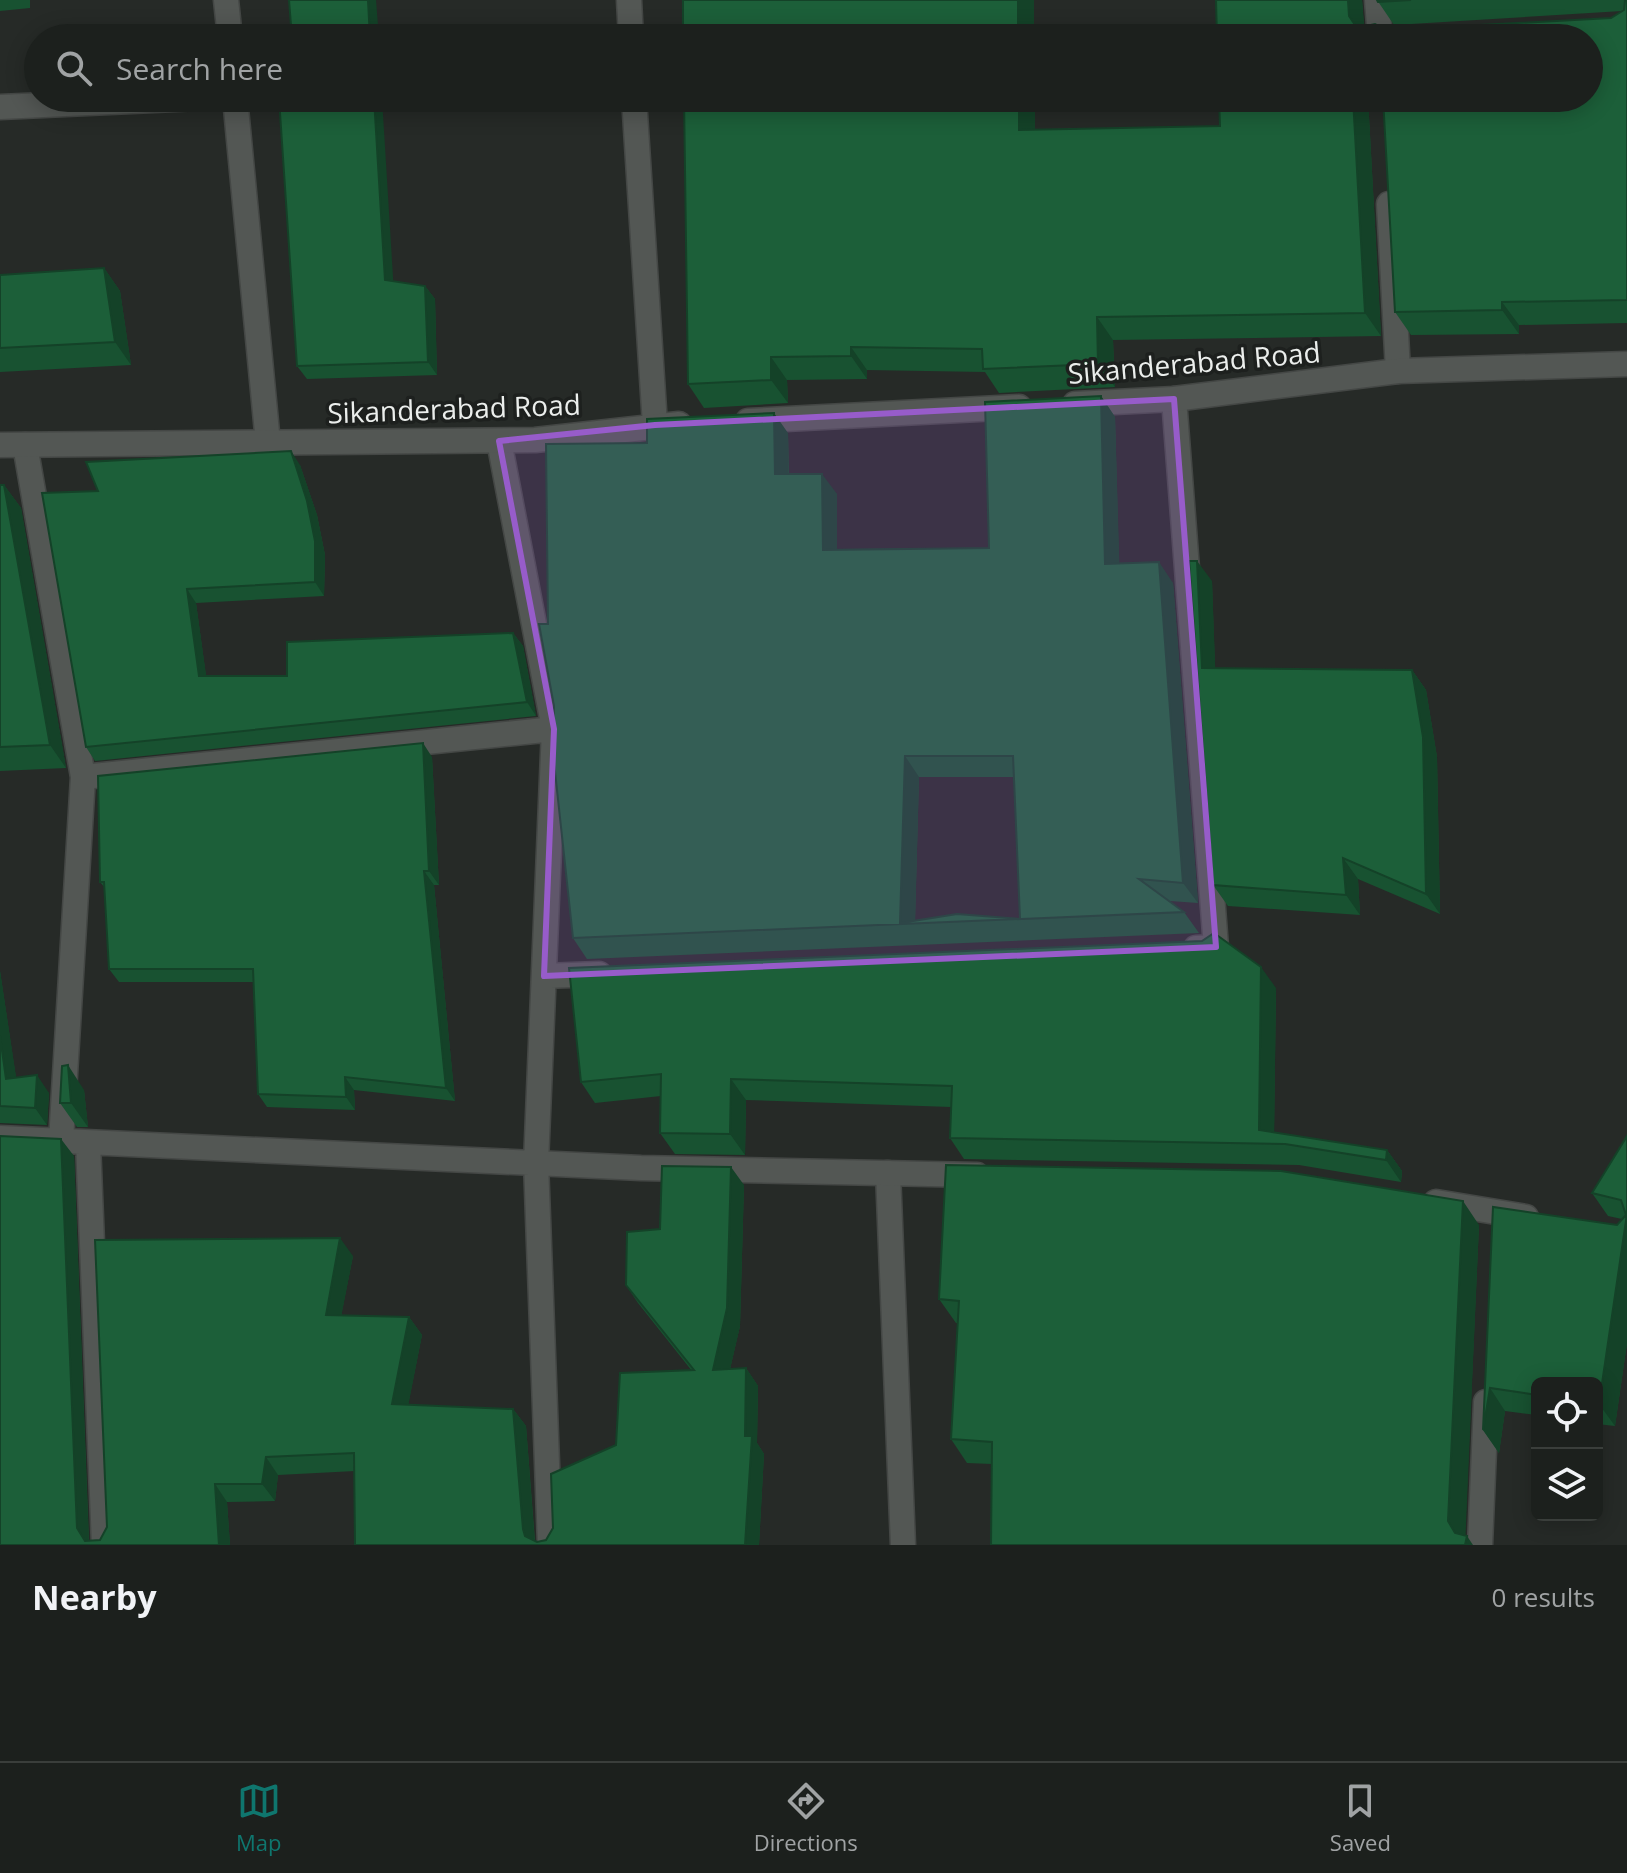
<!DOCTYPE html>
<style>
:root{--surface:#1c201d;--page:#252826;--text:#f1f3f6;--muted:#a0a3a4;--line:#3a3e3b;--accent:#0f766e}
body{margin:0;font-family:"Open Sans",sans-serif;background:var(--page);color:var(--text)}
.controls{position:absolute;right:24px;bottom:24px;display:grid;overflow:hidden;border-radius:12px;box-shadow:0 4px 20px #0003}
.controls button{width:72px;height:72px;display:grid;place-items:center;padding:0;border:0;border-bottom:2px solid var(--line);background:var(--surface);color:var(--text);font:40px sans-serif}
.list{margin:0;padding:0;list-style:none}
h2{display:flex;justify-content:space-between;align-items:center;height:104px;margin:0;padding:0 32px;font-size:34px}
h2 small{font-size:26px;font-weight:400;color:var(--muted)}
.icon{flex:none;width:44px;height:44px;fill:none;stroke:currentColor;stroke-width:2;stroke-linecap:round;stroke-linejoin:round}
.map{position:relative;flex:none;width:1627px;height:1545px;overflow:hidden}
.search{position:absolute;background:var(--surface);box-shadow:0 4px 20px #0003;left:24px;right:24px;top:24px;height:88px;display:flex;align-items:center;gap:20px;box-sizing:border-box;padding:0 28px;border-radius:44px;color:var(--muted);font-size:30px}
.sheet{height:216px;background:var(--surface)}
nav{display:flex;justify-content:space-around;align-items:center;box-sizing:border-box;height:112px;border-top:2px solid var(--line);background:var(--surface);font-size:22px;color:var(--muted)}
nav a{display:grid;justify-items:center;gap:4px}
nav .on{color:var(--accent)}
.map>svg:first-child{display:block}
</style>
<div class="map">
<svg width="1627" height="1545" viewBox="0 0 1627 1545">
<rect width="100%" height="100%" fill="#262a27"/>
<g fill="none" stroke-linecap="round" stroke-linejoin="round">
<!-- service casing -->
<g stroke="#444745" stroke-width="27">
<path id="service" d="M888 1173 903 1545"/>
</g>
<!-- minor casing -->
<g stroke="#444745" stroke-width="27">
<path id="minor" d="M226 0 230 38
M629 0 631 38
M1377 0 1380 38
M235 98 268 443
M634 98 655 425
M0 107 198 98
M1389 204 1398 371
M1174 399 1216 947 1196 948
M499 441 554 729 536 1163 550 1545
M25 445 83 777 61 1141
M83 777 554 729
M544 976 599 974
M0 1138 641 1168 977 1175
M88 1143 104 1545
M1436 1202 1526 1217
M1480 1545 1486 1402"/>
</g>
<!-- tertiary casing -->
<g stroke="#444745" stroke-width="27">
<path id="tertiary" d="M1075 404 1174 399 1398 371 1627 364
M748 421 1019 407
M0 445 535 440 679 424"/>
</g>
<!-- service -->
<use href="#service" stroke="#535754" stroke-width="24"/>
<!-- minor -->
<use href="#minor" stroke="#535754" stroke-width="24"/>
<!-- tertiary -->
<use href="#tertiary" stroke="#535754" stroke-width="24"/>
</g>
<!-- wall -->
<path fill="#185231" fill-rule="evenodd" d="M0 0H30V8L0 11Z
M1216 0H1362L1364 26 1386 30 1611 18 1622 11 1394 25 1377 0H1627V323L1519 325V334L1411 335 1395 312 1589 38H1217Z
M684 98H1035V130L1220 126 1219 98H1368L1381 336 1113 340 1115 387 999 393 985 372 867 370V379L787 380 788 403 704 408 688 384Z
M104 268 120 291 131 365 0 372V275Z
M394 281 425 286 435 299 437 375 307 379 297 366Z
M1101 396 1115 417 1119 564 1173 583 1198 903 1170 901 1184 912 1199 933 587 959 573 938 554 706 647 443 788 433 789 474 837 494V549L989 548ZM919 777H1014L1020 919 915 921Z
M300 465 317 515 325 555 324 596 196 603 206 676H287L513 633 523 646 536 716 95 761 86 747 98 491Z
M0 485H4L21 508 66 768 0 771Z
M1212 581 1215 669 1412 670 1426 690 1437 757 1440 914 1358 879 1360 915 1228 906 1213 885Z
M432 757 439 885H434L455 1101 354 1090 355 1110 267 1107 258 1094 253 982H119L109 969 105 888 100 882Z
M0 971 16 1078 49 1093 47 1125 0 1123Z
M1276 988 1274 1133 1387 1150 1402 1171 1401 1182 1299 1165 964 1159 950 1138 951 1107 746 1100 745 1155 675 1154 660 1133 661 1096 595 1103 581 1082Z
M84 1090 88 1127H77L60 1103Z
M1627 1136V1343L1615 1426 1597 1424V1383H1537V1415L1505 1411 1499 1453 1483 1430 1493 1207 1617 1225 1622 1219 1608 1216 1592 1193Z
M74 1156 89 1541 100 1540 353 1256 341 1316 409 1317 422 1335 408 1405 513 1409 526 1426 535 1541 537 1542 546 1540 616 1445 692 1371 638 1303 626 1285 660 1229 744 1185 740 1326 730 1369 746 1368 758 1386 757 1443 764 1454 759 1545H355V1471L278 1475 275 1501 227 1502 230 1545H0Z
M1479 1225 1465 1535 992 1464 967 1463 951 1439 958 1323H956L939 1299Z"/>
<!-- shaded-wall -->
<path fill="#144228" d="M368 0H376L379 38H370Z
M1018 0H1034V38H1018Z
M1348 0H1362L1365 38H1364L1349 16Z
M374 98H382L394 293 385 280Z
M1019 98H1035V153L1019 130Z
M1353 98H1368L1381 336 1365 313Z
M104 268 120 291 131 365 115 342Z
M425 286 435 299 437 375 428 362Z
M1502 302 1519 325V334L1502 310Z
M1097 317 1113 340 1115 387 1098 364Z
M851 347 867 370V379L851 356Z
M771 357 787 380 788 403 771 380Z
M1101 396 1115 417 1120 585 1105 564Z
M774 413 788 433 789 494 775 474Z
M291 451 300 465 317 515 325 555 324 596 315 582Z
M822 474 837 494V570L823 550Z
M4 485 21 508 66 768 50 745Z
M1197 561 1212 581 1216 689 1202 668Z
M1159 562 1173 583 1198 903 1183 883Z
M187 589 196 603 208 689 199 676Z
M513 633 523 646 536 716 527 702Z
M1412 670 1426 690 1437 757 1440 914 1426 894Z
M423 743 432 757 439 885 429 871Z
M905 756 919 777 915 924 900 923Z
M1343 858 1358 879 1360 915 1346 895Z
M424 871 434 885 455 1101 446 1088Z
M1261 967 1276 988 1274 1144 1259 1130Z
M0 971 19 1096 6 1079 0 1036Z
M68 1065 84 1090 88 1127 71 1103Z
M37 1075 49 1093 47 1125 35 1108Z
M345 1077 354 1090 355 1110 346 1097Z
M731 1079 746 1100 745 1155 730 1134Z
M61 1139 74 1156 89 1545 77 1528Z
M1387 1150 1402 1171 1401 1182 1386 1160Z
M731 1167 744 1185 740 1326 726 1387 713 1370Z
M1463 1201 1479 1225 1465 1545 1455 1533 1448 1521Z
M1627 1214V1343L1615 1426 1599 1404Z
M340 1238 353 1256 338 1333 326 1315Z
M409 1317 422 1335 405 1422 392 1404Z
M746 1368 758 1386 757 1443 764 1454 759 1545H745Z
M1490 1388 1505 1411 1499 1453 1483 1430Z
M513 1409 526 1426 535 1545 525 1536 523 1529Z
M266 1457 278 1475 275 1501 262 1484Z
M215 1484 227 1502 230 1545H219Z
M1467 1536 1473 1545H1465Z"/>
<!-- building -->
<path fill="#1c5f39" stroke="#144228" stroke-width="2" fill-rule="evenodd" d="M289 0H368L370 38H292Z
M683 0H1018V38H683Z
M1216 0H1348L1349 16 1357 28 1375 24 1386 30 1611 18 1624 10 1625 0H1627V300L1502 302V310L1395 312 1383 98H1589V38H1217Z
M1377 0H1411L1378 2Z
M279 98H374L385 280 425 286 428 362 297 366Z
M684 98H1019V130L1220 126 1219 98H1353L1365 313 1097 317 1098 364 983 369 982 349 851 347V356L771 357V380L688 384Z
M104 268 115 342 0 348V275Z
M1101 396 1105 564 1159 562 1183 883 1139 879 1184 912 573 938 553 753 554 706 539 624H548L546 444 647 443V419L774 413 775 474H822L823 550 989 548 985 402ZM905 756H1013L1020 919 957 914 900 923Z
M291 451 307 501 315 541V582L187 589 199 676H287V642L513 633 527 702 86 747 42 493 98 491 86 462Z
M0 485H4L50 745 0 747Z
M1189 561H1197L1202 668 1412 670 1423 737 1426 894 1343 858 1346 895 1213 885Z
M423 743 429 871H424L446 1088 345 1077 346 1097 258 1094 253 969H109L104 882H100L98 776Z
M1214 933 1261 967 1259 1130 1387 1150 1386 1160 1285 1144 950 1138 952 1086 731 1079 730 1134 660 1133 661 1074 581 1082 569 968 1202 941Z
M0 1036 6 1079 37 1075 35 1108 0 1106Z
M68 1065 71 1103H60L62 1066Z
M0 1136 61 1139 77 1528 85 1541 100 1540 107 1527 95 1240 340 1238 326 1315 409 1317 392 1404 513 1409 523 1529 525 1536 537 1542 546 1540 553 1528 551 1474 616 1445 620 1373 694 1370 626 1285 627 1232 660 1229 662 1166 731 1167 727 1308 713 1370 746 1368 745 1436H752L745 1545H355L354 1453 266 1457 262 1484H215L219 1545H0Z
M1627 1136V1214L1599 1404H1597V1383H1537V1395L1490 1388 1483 1430 1493 1207 1617 1225 1626 1215 1621 1200 1592 1193Z
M946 1165 1281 1171 1463 1201 1448 1521 1455 1533 1467 1536 1465 1545H991L992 1442 951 1439 959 1301 939 1299Z"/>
<!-- marked area -->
<path fill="#975cca" fill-opacity="0.2" stroke="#975cca" stroke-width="6" stroke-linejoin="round" d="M1174 399 1216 947 544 976 554 729 499 441 655 425Z"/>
<g text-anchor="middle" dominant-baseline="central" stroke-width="7" stroke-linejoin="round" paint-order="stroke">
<!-- street labels -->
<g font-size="28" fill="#ebeeec" stroke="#1d201e">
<text transform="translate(1194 362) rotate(-5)">Sikanderabad Road</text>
<text transform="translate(454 408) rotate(-2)">Sikanderabad Road</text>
</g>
</g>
</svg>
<div class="controls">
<button><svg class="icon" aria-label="locate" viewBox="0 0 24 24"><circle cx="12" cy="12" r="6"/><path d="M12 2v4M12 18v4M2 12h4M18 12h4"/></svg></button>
<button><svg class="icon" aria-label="layers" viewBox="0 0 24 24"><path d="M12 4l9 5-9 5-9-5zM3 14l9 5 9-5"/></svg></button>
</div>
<div class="search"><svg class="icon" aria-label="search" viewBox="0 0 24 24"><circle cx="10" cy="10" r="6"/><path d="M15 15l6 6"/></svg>Search here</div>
</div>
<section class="sheet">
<h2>Nearby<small>0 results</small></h2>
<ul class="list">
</ul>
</section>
<nav>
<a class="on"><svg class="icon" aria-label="map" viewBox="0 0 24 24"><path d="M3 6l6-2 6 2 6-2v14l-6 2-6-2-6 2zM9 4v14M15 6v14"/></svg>Map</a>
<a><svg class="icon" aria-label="directions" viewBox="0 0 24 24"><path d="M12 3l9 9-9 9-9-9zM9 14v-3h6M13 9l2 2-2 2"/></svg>Directions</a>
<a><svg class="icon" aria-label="saved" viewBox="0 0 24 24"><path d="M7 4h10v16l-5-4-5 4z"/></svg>Saved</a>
</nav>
